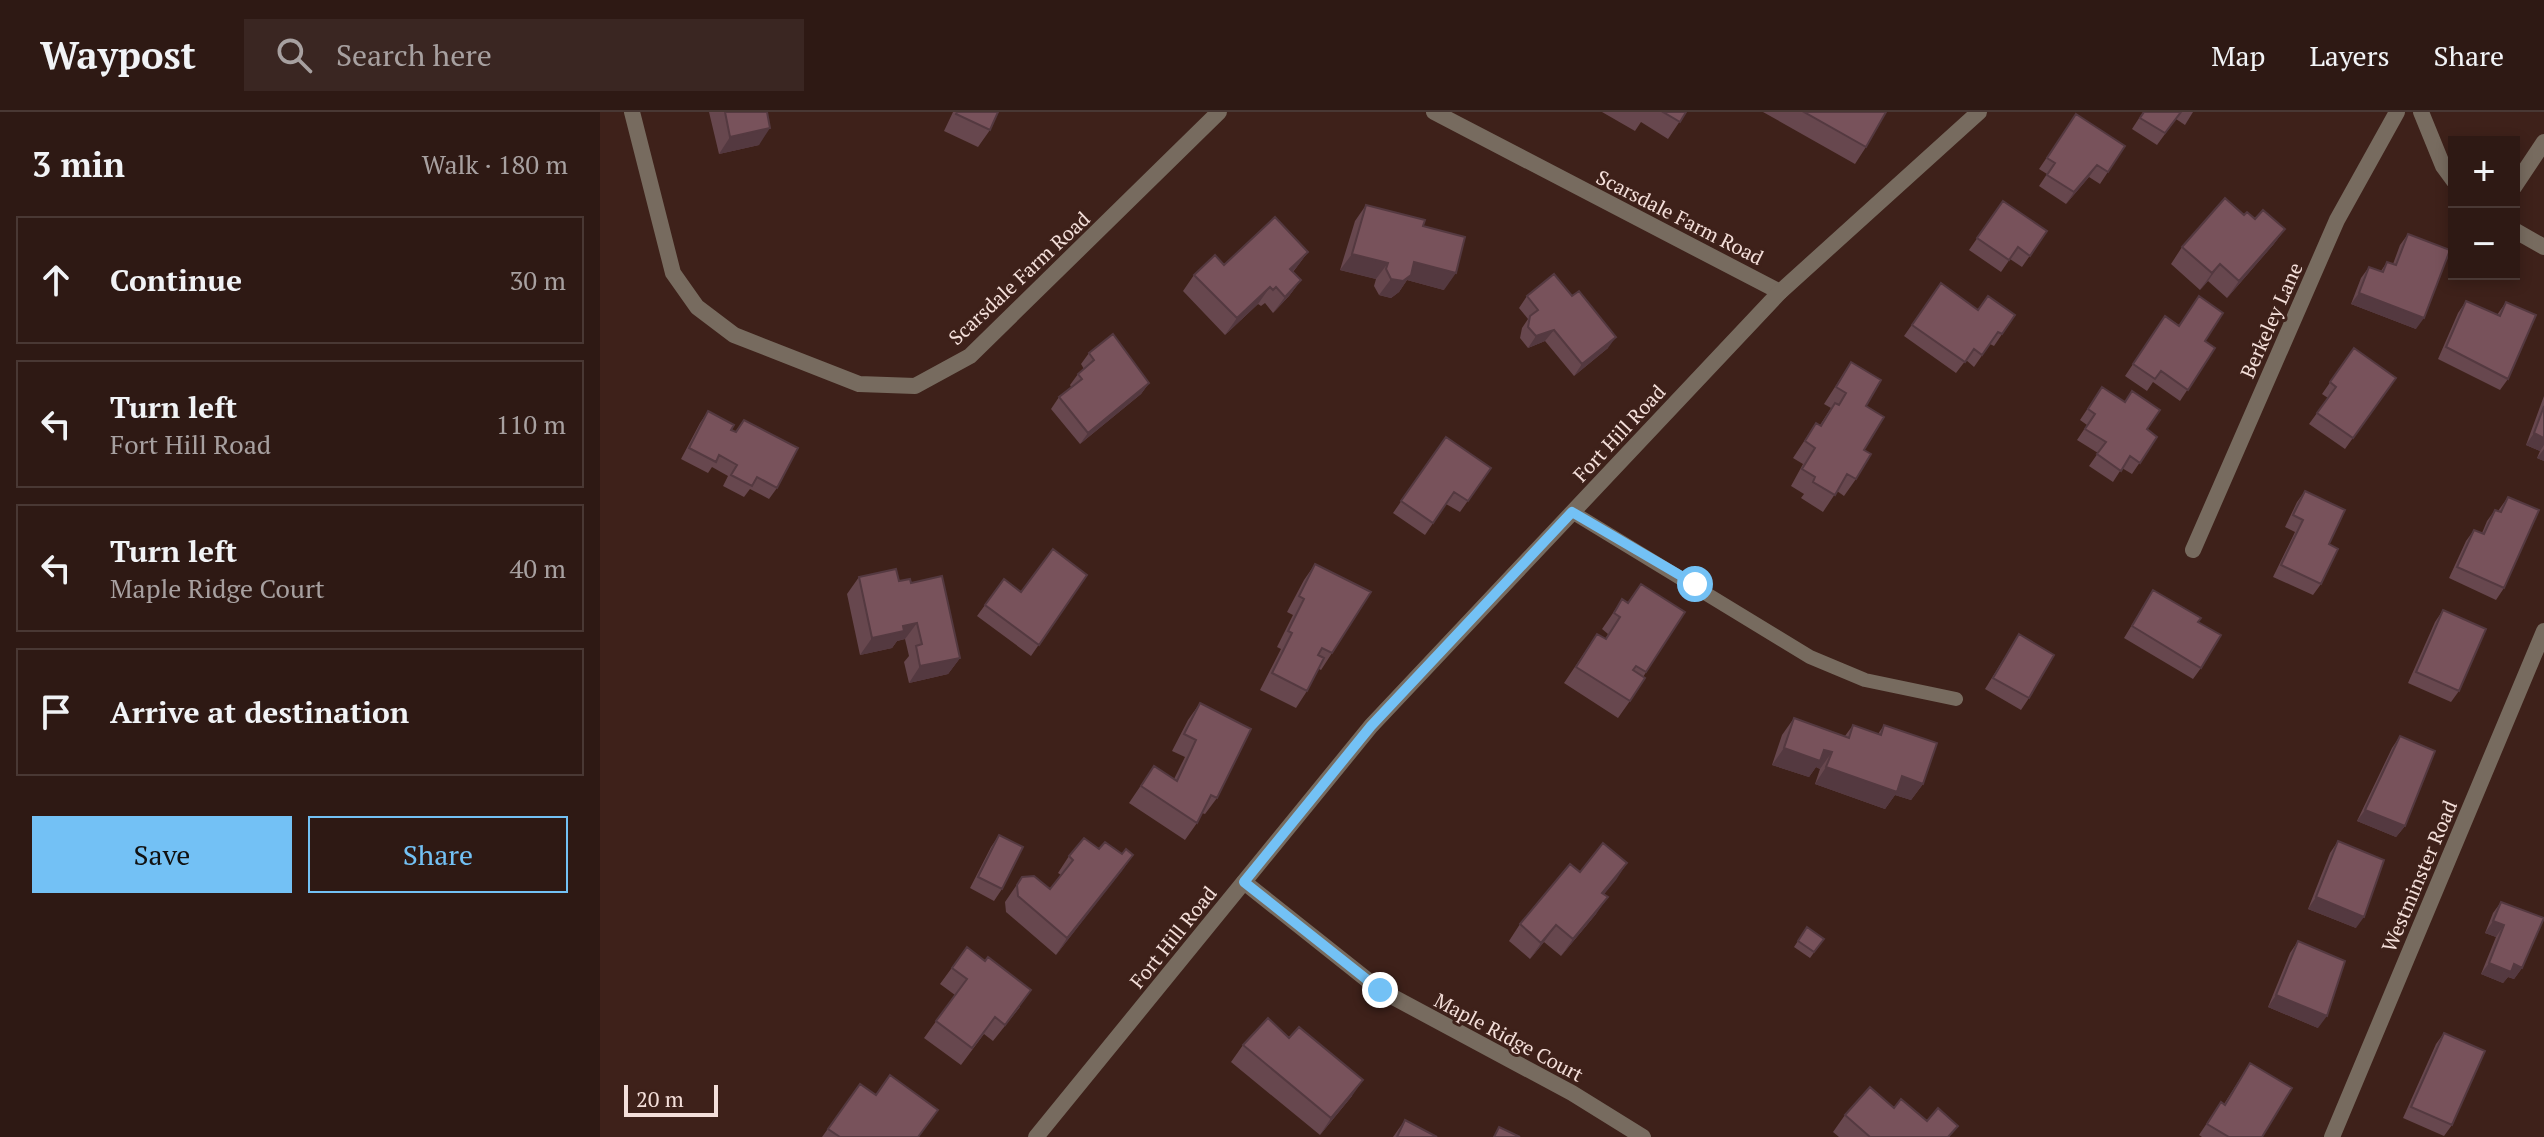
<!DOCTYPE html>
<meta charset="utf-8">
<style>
:root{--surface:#2e1914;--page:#3a2622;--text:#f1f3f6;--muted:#a7a0a0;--line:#493834;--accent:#73c1f5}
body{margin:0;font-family:"PT Serif",serif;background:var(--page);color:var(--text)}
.controls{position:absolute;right:24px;top:24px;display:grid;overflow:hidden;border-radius:0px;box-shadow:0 4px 12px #0003}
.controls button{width:72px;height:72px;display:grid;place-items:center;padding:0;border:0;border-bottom:2px solid var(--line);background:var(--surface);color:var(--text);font:40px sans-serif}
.scale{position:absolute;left:24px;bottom:20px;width:94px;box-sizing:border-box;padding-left:8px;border:4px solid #f4dfda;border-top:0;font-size:22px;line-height:28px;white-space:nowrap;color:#f4dfda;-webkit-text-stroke:6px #3e211a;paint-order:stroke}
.stop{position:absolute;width:24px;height:24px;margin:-18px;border:6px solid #73c1f5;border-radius:50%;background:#fff}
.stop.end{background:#73c1f5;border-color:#fff;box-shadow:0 2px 8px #0008}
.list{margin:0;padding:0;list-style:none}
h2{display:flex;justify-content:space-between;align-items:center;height:104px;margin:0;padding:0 32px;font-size:34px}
h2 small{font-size:26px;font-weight:400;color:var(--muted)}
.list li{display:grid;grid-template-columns:52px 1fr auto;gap:24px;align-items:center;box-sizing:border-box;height:128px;margin:0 16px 16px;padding:0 16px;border:2px solid var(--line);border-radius:0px}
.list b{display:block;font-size:30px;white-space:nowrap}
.list p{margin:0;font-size:26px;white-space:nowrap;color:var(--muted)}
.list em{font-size:26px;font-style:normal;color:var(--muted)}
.actions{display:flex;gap:16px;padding:24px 32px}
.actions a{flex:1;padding:18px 0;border:2px solid var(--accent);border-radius:0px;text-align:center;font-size:28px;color:var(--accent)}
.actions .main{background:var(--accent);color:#111}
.icon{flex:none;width:44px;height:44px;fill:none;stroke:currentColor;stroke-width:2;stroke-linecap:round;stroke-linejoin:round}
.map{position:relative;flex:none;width:1944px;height:1025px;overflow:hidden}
header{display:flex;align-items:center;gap:48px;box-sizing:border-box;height:112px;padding:0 40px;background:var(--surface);border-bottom:2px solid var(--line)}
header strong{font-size:38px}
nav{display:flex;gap:44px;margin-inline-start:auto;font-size:28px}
.search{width:560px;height:72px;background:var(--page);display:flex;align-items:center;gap:20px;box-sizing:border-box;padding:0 28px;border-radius:0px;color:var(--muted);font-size:30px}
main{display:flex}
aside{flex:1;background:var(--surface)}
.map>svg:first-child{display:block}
</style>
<header>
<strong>Waypost</strong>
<div class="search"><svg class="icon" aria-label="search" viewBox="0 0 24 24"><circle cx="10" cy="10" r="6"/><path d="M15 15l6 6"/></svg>Search here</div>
<nav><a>Map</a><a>Layers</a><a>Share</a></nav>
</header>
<main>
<aside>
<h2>3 min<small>Walk · 180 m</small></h2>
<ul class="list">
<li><svg class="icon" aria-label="ahead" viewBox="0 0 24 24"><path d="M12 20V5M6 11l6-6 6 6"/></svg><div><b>Continue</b></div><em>30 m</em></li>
<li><svg class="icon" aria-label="left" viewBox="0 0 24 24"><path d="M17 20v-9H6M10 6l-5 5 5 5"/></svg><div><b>Turn left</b><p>Fort Hill Road</p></div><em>110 m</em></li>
<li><svg class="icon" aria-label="left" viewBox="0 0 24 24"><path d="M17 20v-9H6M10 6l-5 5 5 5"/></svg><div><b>Turn left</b><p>Maple Ridge Court</p></div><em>40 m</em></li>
<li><svg class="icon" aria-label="arrive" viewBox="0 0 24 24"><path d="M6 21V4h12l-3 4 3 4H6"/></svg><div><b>Arrive at destination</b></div></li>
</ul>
<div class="actions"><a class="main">Save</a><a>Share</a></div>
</aside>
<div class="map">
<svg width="1944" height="1025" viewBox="0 0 1944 1025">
<rect width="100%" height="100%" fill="#3e211a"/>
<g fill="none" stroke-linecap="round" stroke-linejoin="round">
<!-- service -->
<path stroke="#776b5f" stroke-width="14" d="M972 400 1210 545 1265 568 1356 587"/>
<!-- minor -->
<path stroke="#776b5f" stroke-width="16" d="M32 0 73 161 97 195 134 223 259 272 315 274 370 244 619 0
M834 0 1180 180
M1821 0 1843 54 1854 69
M1914 75 1944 30
M1914 118 1944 135
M1593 438 1737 108 1797 0
M644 770 780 878 972 981 1043 1025
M1732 1025 1944 519"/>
<!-- tertiary -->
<path stroke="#776b5f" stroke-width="16" d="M436 1025 771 614 1180 180 1379 0"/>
</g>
<!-- wall -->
<path fill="#67474e" d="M109 0H167L159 33 119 42Z
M352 0H398L390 18 378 35 344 19 353 0Z
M1002 0H1086L1068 27 1041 10 1035 19Z
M1163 0H1286L1266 35 1255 52Z
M1543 0H1593L1585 13 1576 7 1557 33 1532 17Z
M1476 2 1525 34 1500 72 1489 65 1466 92 1439 74 1447 62 1439 57Z
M1403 89 1447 119 1422 155 1410 147 1401 160 1369 138Z
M766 93 823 114 844 178 807 168 799 180 791 186 779 183 774 174 776 167 740 158 755 109Z
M1644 103 1685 117 1673 133 1627 186 1608 169 1600 178 1571 152 1582 135Z
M1808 122 1816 217 1751 192 1761 166 1769 155 1781 159 1787 150 1793 152 1800 133Z
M708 140 693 160 701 168 689 184 673 201 665 191 661 194 658 192 625 223 583 179 594 163 624 153Z
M1341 171 1378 198 1415 203 1394 234 1390 232 1374 255 1366 248 1356 261 1304 224Z
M927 184 1008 236 974 264 945 229 928 236 920 226 922 216 928 207 919 196Z
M1866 189 1897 203 1906 190 1908 267 1900 278 1838 247 1858 201Z
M1565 204 1615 236 1580 289 1553 270 1547 279 1525 264Z
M1754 236 1796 266 1745 337 1709 312 1728 286 1722 282Z
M489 241 549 271 541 282 480 332 451 297 459 285 471 275 470 273 478 262 484 257 481 252Z
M1251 250 1266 294 1264 338 1256 367 1244 384 1237 379 1223 400 1201 386 1204 382 1191 374 1203 352 1193 346 1216 311 1220 313 1231 296 1224 292Z
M1502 275 1547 317 1557 325 1532 362 1522 356 1513 370 1489 354 1498 341 1477 328 1487 313 1480 308Z
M1944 284V349L1937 346 1940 339 1926 333Z
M108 299 135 320 144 308 177 376 169 387 150 377 144 385 123 374 128 364 112 355 108 361 81 347 100 311Z
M846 325 891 356 860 400 846 392 825 423 793 401Z
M1705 379 1729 432 1721 472 1713 483 1673 465 1695 420 1685 415 1697 390Z
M1908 385 1904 476 1896 488 1849 466 1866 429 1874 418 1882 421 1887 409 1895 398 1898 399Z
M715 452 732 541 721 558 719 557 707 579 696 596 660 578 681 537 677 535 693 503 687 500 704 468Z
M487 463 431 544 377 504 404 467 421 480Z
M259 465 311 471 360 546 348 562 309 571 304 550 309 544 305 527 297 529 292 536 260 543 247 482Z
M1041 472 1085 500 1043 565 1030 589 1018 606 964 571 997 522 1005 527 1008 522 1002 517 1011 504 1022 487 1028 490Z
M1553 478 1598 510 1601 556 1593 567 1524 526Z
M1843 498 1859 579 1851 590 1808 571 1835 510Z
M1419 522 1429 586 1421 598 1385 577Z
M600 591 617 686 605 702 602 701 597 711 585 728 529 691 554 654 574 667 585 645 572 639 588 608Z
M1194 606 1245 624 1253 613 1278 622 1284 613 1323 672 1311 688 1295 683 1285 697 1215 672 1220 657 1216 655 1209 665 1172 653 1182 623Z
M1800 624 1805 714 1796 725 1757 709 1792 636Z
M399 723 402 777 394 789 370 776 391 735Z
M1738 729 1756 816 1708 797 1730 741Z
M499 737 522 742 533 743 456 843 406 800 405 790 422 765 450 777 461 763 458 761 469 744Z
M1027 751 1004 782 996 802 961 844 944 830 930 847 909 829 920 812 980 760Z
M1901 790 1922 856 1914 867 1908 865 1903 871 1881 862 1896 825 1885 821 1893 801Z
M1207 815 1224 827 1210 846 1194 835Z
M1698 829 1718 916 1668 895 1690 841Z
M367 835 420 895 393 929 384 922 361 953 324 926 355 883 340 872Z
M1844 921 1852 1013 1844 1024 1803 1006 1836 932Z
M643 933 752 984 720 1023 631 950Z
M1650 951 1662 1025H1602L1599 1023 1621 990 1624 992Z
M260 972 318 1025H222Z
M1294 996 1327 1009 1350 1025H1239L1233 1020 1245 1003Z
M805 1008 837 1025H793Z"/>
<!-- shaded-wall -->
<path fill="#543940" d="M170 16 159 33 119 42 130 25Z
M1497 53 1489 65 1466 92 1474 80Z
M1685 117 1673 133 1627 186 1639 169Z
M708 140 696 156 678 174 690 157Z
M752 142 788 151 776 167 740 158Z
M814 150 856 161 844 178 807 168 799 180 791 186 779 183 791 167Z
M1620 152 1608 169 1600 178 1612 161Z
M701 168 689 184 673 201 685 185Z
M670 175 658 192 625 223 637 206Z
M1759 181 1824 206 1816 217 1751 192Z
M954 218 945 229 928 236 936 224Z
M1016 225 1008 236 974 264 982 252Z
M549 271 541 282 480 332 488 321Z
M1934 321 1944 326V333L1940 339 1926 333Z
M1944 337V349L1937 346Z
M317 511 305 527 297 529 292 536 260 543 272 526 303 514Z
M360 546 348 562 309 571 320 554Z
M1184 636 1224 638 1232 640 1220 657 1216 655 1209 665 1172 653Z
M1226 655 1302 664 1323 672 1311 688 1295 683 1285 697 1215 672Z
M1765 698 1805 714 1796 725 1757 709Z
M533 743 522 759 456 843 467 826Z
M1027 751 1016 768 991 798 1002 781Z
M1008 785 996 802 961 844 973 827Z
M1716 785 1764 805 1756 816 1708 797Z
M1893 809 1904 813 1896 825 1885 821Z
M956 813 944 830 930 847 941 831Z
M1889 851 1914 852 1922 856 1914 867 1908 865 1903 871 1881 862Z
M1676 883 1727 904 1718 916 1668 895Z
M763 968 752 984 720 1023 731 1006Z"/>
<!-- building -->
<path fill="#78525b" stroke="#543940" stroke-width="2" d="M125 0H167L170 16 130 25Z
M357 0H398L390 18 356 2Z
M1063 0H1086L1080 10Z
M1204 0H1286L1266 35Z
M1544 0H1581L1565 21 1540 6Z
M1476 2 1525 34 1508 60 1497 53 1474 80 1447 63 1455 51 1447 46Z
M1625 86 1644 103 1647 100 1655 107 1663 98 1685 117 1639 169 1620 152 1612 161 1582 135Z
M1403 89 1447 119 1430 144 1418 135 1409 148 1377 126Z
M766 93 825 108 823 114 865 125 856 161 814 150 811 163 803 169 791 167 786 157 788 151 752 142Z
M675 105 708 140 690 157 701 168 685 185 676 175 673 178 670 175 637 206 594 163 615 143 624 153Z
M1808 122 1850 138 1824 206 1759 181 1769 155 1783 160 1787 150 1796 153Z
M954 162 972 184 979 179 1016 225 982 252 954 218 936 224 928 215 930 204 938 198 927 184Z
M1341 171 1378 198 1388 184 1415 203 1402 222 1398 220 1382 243 1374 237 1365 250 1312 213Z
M1599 184 1623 201 1605 229 1615 236 1588 278 1561 259 1555 267 1533 252 1565 204 1579 214Z
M1866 189 1900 204 1906 190 1936 203 1908 267 1846 235Z
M513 222 549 271 488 321 459 285 482 267 478 262 494 248 489 241Z
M1754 236 1796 266 1753 326 1717 301 1736 275 1730 270Z
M1251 250 1281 268 1266 294 1284 305 1264 338 1271 342 1256 367 1247 362 1235 383 1213 370 1215 365 1202 357 1215 336 1205 329 1216 311 1221 314 1235 291 1239 293 1246 281 1236 275Z
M1502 275 1525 290 1532 279 1560 298 1547 317 1557 325 1540 351 1530 344 1521 359 1497 342 1506 330 1485 317 1495 302 1488 297Z
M1944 294V326L1934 321Z
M108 299 134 313 131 318 136 320 144 308 198 336 177 376 157 365 152 374 131 363 137 353 119 343 116 350 89 336Z
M846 325 891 356 868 389 854 380 833 411 801 389Z
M1705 379 1745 398 1729 432 1738 437 1721 472 1681 453 1703 408 1693 403Z
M1908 385 1939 398 1904 476 1857 455 1874 418 1884 422 1895 398 1901 400Z
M453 437 487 463 439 533 385 493 404 467 421 480Z
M715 452 771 480 732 541 722 536 718 543 724 546 707 579 672 561 692 521 688 519 704 487 699 484Z
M296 457 299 469 310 467 311 471 342 464 360 546 320 554 316 534 322 532 317 511 303 514 304 519 272 526 259 465Z
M1041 472 1085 500 1046 560 1036 554 1033 558 1045 566 1030 589 976 555 997 522 1006 527 1020 505 1014 501 1022 487 1028 491Z
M1553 478 1601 506 1598 510 1621 523 1601 556 1532 514Z
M1843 498 1886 517 1859 579 1816 560Z
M1419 522 1454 543 1429 586 1393 566Z
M600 591 651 617 617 686 611 683 597 711 541 674 554 654 577 669 596 628 584 622Z
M1194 606 1249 626 1253 613 1281 623 1284 613 1337 631 1323 672 1302 664 1297 680 1226 655 1232 640 1224 638 1220 649 1184 636Z
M1800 624 1835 639 1805 714 1765 698Z
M399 723 423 735 402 777 378 765Z
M484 726 499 737 505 730 522 742 526 737 533 743 467 826 418 784 417 773 422 765 434 764 450 777 473 748 469 744Z
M1738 729 1784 748 1764 805 1716 785Z
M1003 731 1027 751 1002 781 1008 785 973 827 956 813 941 831 920 812 970 752 980 760Z
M1901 790 1944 806 1922 856 1914 852 1911 860 1889 851 1904 813 1893 809Z
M1207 815 1224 827 1214 840 1198 829Z
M1698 829 1745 849 1727 904 1676 883Z
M367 835 385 849 388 845 431 878 405 913 395 905 372 936 336 909 367 867 352 856Z
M668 906 689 926 699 915 763 968 731 1006 643 933Z
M1844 921 1885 939 1852 1013 1811 995Z
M1650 951 1692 976 1662 1025H1629L1607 1012 1621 990 1625 993Z
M290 963 338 998 318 1025H240L228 1017 260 972 276 983Z
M1270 975 1294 996 1301 987 1327 1009 1338 996 1358 1014 1348 1025H1270L1245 1003Z
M805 1008 837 1025H797Z
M899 1015 920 1025H894Z"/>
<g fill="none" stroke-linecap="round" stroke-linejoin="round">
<!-- route -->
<path stroke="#73c1f5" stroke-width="10" d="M780 878 644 770 771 614 972 400 1095 472"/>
</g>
<g text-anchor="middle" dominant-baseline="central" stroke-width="6" stroke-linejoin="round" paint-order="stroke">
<!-- street labels -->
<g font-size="20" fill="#f4dfda" stroke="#3e211a">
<text transform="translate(1080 105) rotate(27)">Scarsdale Farm Road</text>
<text transform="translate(419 166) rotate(-43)">Scarsdale Farm Road</text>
<text transform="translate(1671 208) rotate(-66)">Berkeley Lane</text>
<text transform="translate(1019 321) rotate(-47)">Fort Hill Road</text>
<text transform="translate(1819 764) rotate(-67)">Westminster Road</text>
<text transform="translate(573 825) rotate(-51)">Fort Hill Road</text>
<text transform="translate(909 925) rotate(28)">Maple Ridge Court</text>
</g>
</g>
</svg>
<div class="controls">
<button>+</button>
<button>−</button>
</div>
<div class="scale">20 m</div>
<div class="stop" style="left:1095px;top:472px"></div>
<div class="stop end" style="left:780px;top:878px"></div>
</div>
</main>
